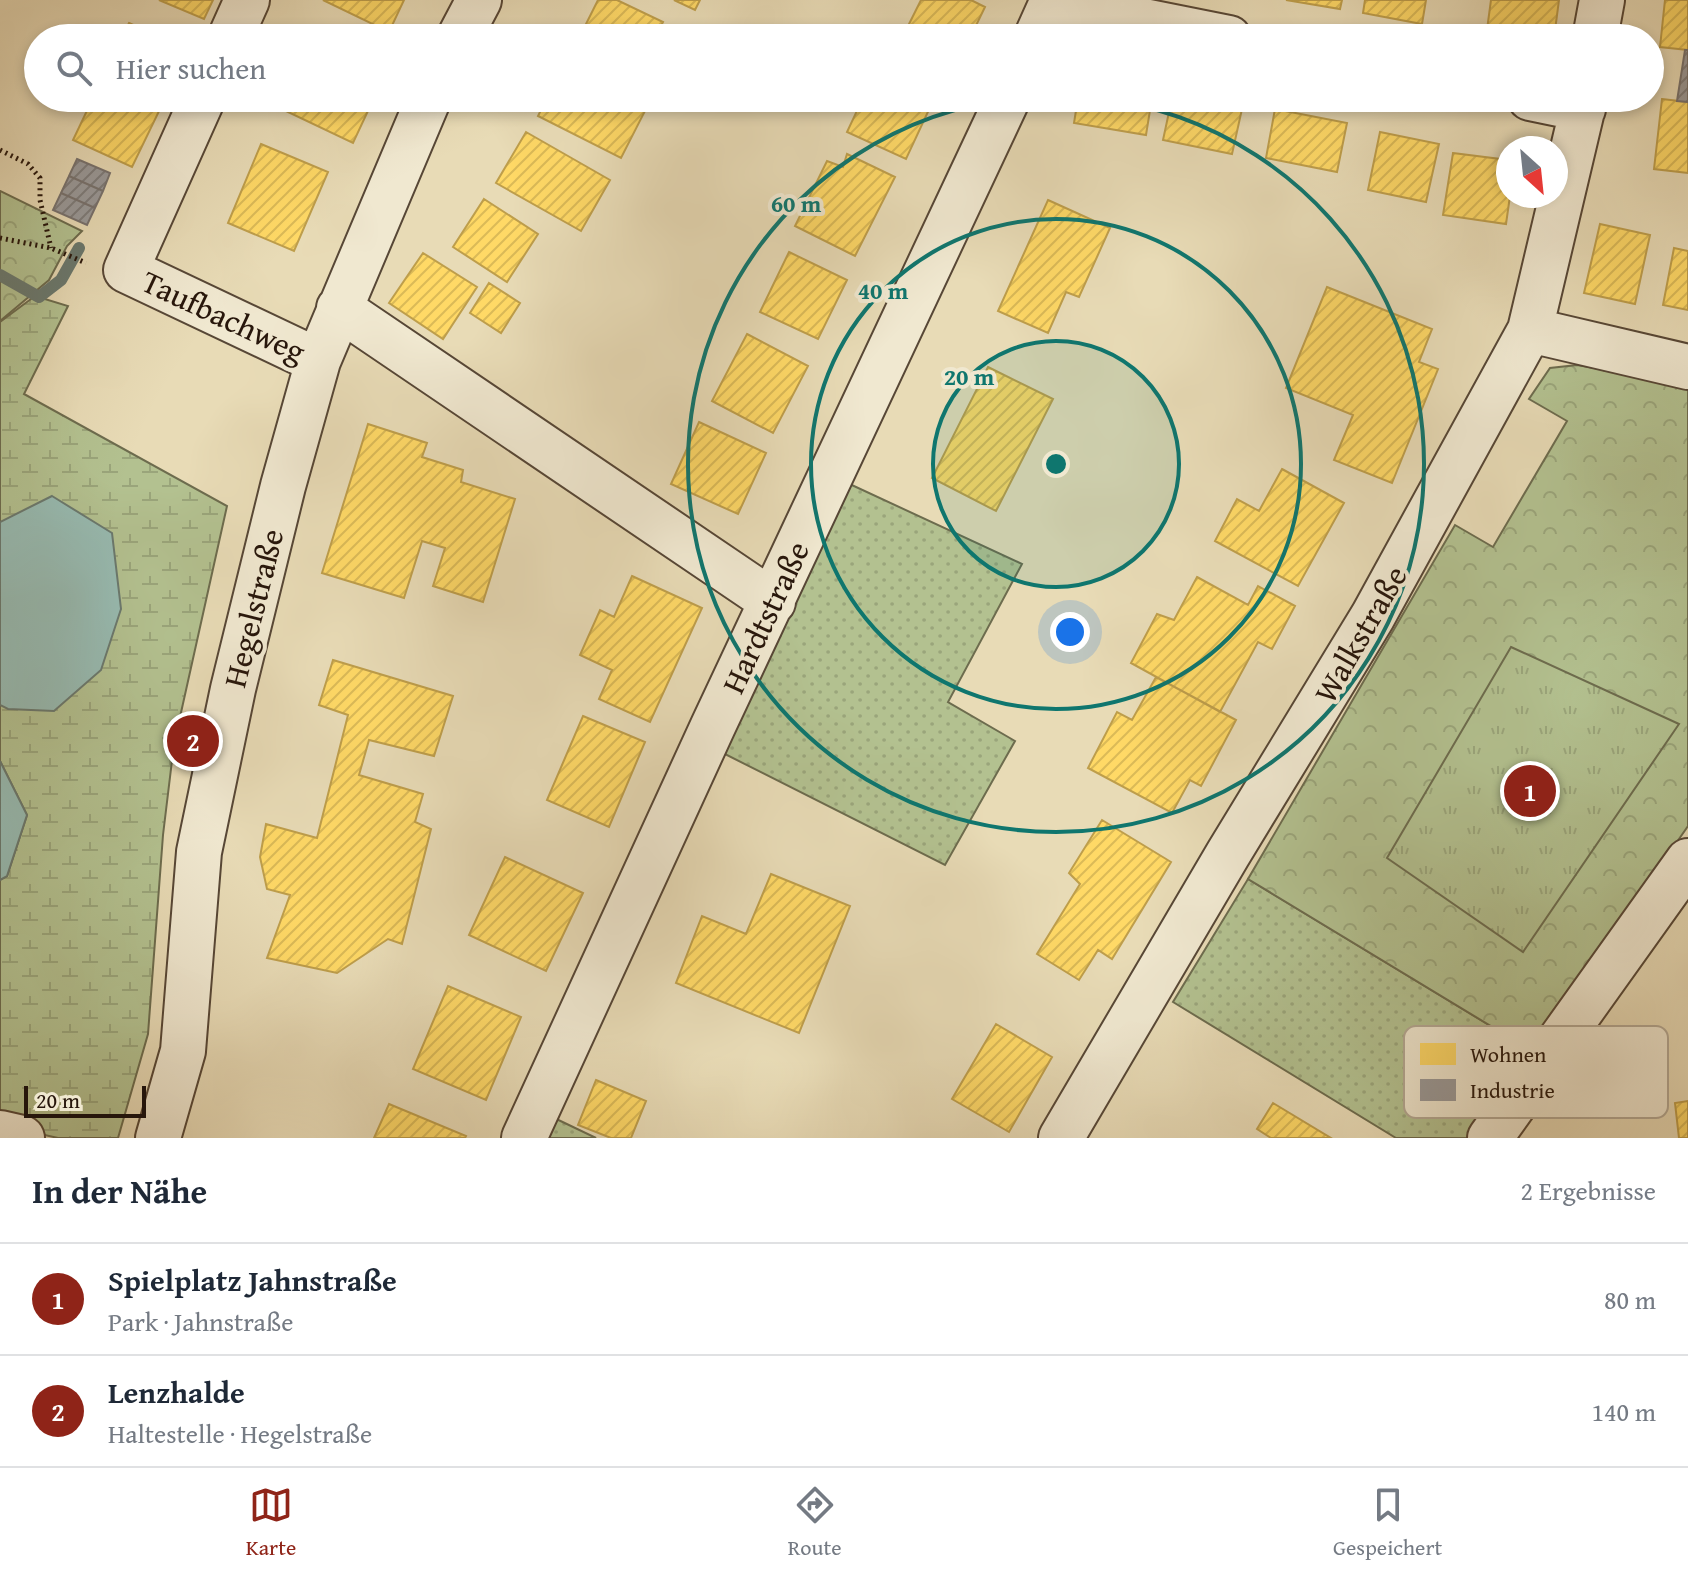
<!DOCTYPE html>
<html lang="de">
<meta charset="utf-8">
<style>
:root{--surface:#fff;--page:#f6f6f7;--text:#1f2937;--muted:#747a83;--line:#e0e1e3;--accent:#8f2418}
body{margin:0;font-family:"Gentium Book Plus",serif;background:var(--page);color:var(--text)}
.compass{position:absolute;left:1496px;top:136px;width:72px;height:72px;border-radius:50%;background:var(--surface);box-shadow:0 4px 12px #0003;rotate:153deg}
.scale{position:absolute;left:24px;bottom:20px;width:122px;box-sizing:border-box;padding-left:8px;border:4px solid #27160b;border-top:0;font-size:22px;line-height:28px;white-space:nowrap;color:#27160b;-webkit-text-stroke:6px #f0e8d0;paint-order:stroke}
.you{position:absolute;left:1070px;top:632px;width:28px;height:28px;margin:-20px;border:6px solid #fff;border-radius:50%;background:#1a73e8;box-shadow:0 0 0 12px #1a73e833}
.badge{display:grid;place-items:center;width:52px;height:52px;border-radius:50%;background:var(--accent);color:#fff;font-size:26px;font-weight:700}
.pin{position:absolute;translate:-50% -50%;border:4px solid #fff;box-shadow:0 2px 8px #0006}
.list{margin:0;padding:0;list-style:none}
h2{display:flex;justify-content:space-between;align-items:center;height:104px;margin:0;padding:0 32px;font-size:34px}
h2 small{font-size:26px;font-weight:400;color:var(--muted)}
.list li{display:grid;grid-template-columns:52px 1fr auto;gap:24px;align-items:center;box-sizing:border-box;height:112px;padding:0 32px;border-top:2px solid var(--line)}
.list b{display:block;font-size:30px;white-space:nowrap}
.list p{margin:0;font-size:26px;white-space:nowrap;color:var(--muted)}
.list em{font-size:26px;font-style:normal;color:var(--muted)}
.icon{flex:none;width:44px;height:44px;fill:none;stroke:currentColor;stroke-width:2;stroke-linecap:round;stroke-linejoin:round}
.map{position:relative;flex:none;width:1688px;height:1138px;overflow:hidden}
.search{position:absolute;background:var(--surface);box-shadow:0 4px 12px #0003;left:24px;right:24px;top:24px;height:88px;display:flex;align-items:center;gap:20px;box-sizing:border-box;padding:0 28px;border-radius:44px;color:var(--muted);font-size:30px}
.sheet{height:328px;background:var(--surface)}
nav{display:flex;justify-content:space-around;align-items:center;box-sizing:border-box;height:112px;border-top:2px solid var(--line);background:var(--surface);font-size:22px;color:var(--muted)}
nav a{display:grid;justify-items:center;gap:4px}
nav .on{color:var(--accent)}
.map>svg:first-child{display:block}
</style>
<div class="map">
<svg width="1688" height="1138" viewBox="0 0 1688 1138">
<defs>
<pattern id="grass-dots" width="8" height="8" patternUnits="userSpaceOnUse" patternTransform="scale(2)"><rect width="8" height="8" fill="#b3c190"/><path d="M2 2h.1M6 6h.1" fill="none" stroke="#9aa57b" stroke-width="1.8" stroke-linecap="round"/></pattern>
<pattern id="forest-crowns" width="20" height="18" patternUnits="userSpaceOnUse" patternTransform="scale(2)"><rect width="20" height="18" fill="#b3c190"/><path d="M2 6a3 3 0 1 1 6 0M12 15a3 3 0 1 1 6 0" fill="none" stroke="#9aa57b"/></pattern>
<pattern id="wetland-marsh" width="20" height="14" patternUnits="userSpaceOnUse" patternTransform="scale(2)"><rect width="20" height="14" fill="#b3c190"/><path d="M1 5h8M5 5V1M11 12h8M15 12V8" fill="none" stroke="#9aa57b"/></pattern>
<pattern id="park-tufts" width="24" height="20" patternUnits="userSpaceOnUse" patternTransform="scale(2)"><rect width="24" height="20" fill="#b3c190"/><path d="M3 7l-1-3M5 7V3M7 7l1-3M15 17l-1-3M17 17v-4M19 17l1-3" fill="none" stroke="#9aa57b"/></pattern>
<pattern id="homes-hatch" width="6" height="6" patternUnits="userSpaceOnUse" patternTransform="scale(2)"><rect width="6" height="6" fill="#ffd966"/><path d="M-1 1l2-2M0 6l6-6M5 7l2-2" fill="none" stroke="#dbba57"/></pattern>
<pattern id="industry-hatch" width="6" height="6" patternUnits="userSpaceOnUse" patternTransform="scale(2)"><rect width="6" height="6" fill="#999"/><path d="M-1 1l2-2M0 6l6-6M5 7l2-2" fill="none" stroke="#7d7c7b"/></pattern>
</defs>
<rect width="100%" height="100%" fill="#e8dbb6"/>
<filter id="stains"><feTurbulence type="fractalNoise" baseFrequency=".0025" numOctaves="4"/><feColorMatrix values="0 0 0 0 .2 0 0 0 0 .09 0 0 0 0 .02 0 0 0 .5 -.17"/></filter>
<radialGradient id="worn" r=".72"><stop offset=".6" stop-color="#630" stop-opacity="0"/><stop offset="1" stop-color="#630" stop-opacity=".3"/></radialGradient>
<!-- grass -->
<path fill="url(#grass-dots)" stroke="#6d6c4e" stroke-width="2" d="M841 480 1022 564 948 702 1015 741 945 865 713 748Z
M1248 879 1532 1051 1473 1138H1396L1173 1002Z
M548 1115 596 1138H537Z"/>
<!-- forest -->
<path fill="url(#forest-crowns)" stroke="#6d6c4e" stroke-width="2" d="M0 191 82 231 67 246 49 280 0 321Z
M1577 365 1688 384V826L1532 1051 1248 879 1455 525 1493 547 1567 421 1529 399 1550 368Z"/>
<!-- wetland -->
<path fill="url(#wetland-marsh)" stroke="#6d6c4e" stroke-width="2" d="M35 296 68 306 24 394 227 506 174 744 163 835 148 1034 118 1138H58L0 1125V880L7 876 27 815 0 761V322Z"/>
<!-- park -->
<path fill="url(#park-tufts)" stroke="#6d6c4e" stroke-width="2" d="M1511 647 1679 724 1523 952 1387 858Z"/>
<!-- water -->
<path fill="#97bbb2" stroke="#6a796f" stroke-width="2" d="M52 496 112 533 121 609 101 670 54 711 8 709 0 705V522Z
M0 761 27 815 7 876 0 880Z"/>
<!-- homes -->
<path fill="url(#homes-hatch)" stroke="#be9e4b" stroke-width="2" d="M159 0H213L204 19Z
M323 0H404L389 32Z
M598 0H617L663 22 655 38H579Z
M674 0H700L695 10Z
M921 0H971L985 7 970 38H902Z
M1286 0H1342L1340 9Z
M1365 0H1426L1422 24 1363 13Z
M1491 0H1559L1554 38 1486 37Z
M1665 0H1688V50L1660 47Z
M129 23 161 38H121Z
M93 98H141L161 107 132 167 73 140Z
M141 98H165L161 107Z
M269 98H374L353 143 267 102Z
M547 98H630L647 107 621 158 538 116Z
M863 98H926L933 101 906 159 847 132Z
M1078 98H1152L1146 135 1074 123Z
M1172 98 1244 100 1232 154 1163 140Z
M1662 99 1688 102V173L1654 169Z
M1275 109 1347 123 1337 172 1266 158Z
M526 132 610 180 581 231 496 183Z
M1380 132 1439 144 1426 202 1368 190Z
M261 144 328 172 294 251 228 223Z
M1453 153 1508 160 1510 196 1506 224 1443 215Z
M847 154 895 177 855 256 795 226 827 161 843 167Z
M484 199 538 234 507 282 453 247Z
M1048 200 1110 228 1079 297 1066 292 1048 333 998 311Z
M1600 224 1650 235 1635 304 1584 293Z
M1674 248 1688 251V310L1663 305Z
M789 252 847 280 818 339 760 312Z
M423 253 477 287 443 339 389 303Z
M489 283 520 303 501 333 470 313Z
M1327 287 1432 329 1419 362 1438 369 1392 483 1334 460 1353 415 1286 388Z
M747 334 808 366 773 433 712 401Z
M988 367 1053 399 996 511 932 478Z
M699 422 766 453 738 514 671 484Z
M368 424 427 443 422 457 463 470 461 482 515 499 483 602 433 586 445 548 422 541 404 598 322 573Z
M1282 469 1344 503 1298 586 1215 541 1237 499 1259 511Z
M632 576 702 608 650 722 599 699 612 670 580 655 600 610 614 617Z
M1197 577 1248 605 1258 586 1295 606 1272 649 1258 642 1220 712 1131 663 1157 614 1174 620Z
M333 660 453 696 434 756 369 740 359 775 423 794 415 822 431 829 402 944 388 939 337 973 267 958 290 895 267 889 260 857 266 824 317 838 348 715 319 705Z
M1156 677 1236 720 1201 786 1190 780 1172 813 1088 768 1117 712 1132 720Z
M583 716 645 742 609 827 547 800Z
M1102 820 1171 862 1112 959 1098 950 1079 980 1037 954 1080 884 1069 873Z
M505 857 583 893 546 971 469 935Z
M771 874 850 906 799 1033 676 983 702 916 746 934Z
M448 986 521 1017 486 1100 413 1069Z
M996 1024 1052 1057 1009 1132 952 1099Z
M596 1080 646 1101 631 1138H611L578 1125Z
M1688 1101V1138H1679L1675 1103Z
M1273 1103 1331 1138H1271L1257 1129Z
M389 1104 466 1136 465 1138H374Z"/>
<!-- industry -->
<path fill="url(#industry-hatch)" stroke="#77726e" stroke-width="2" d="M1685 50H1688V102L1677 101Z
M77 159 110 173 103 191 69 176Z
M69 176 103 191 95 208 61 193Z
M61 193 95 208 87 225 53 210Z"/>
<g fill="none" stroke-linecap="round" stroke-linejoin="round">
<!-- stream -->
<path stroke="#6a796f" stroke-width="12" d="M0 275 39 297 61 280 79 248"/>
<!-- minor casing -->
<g stroke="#574736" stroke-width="48">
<path id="minor" d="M1053 3 1229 38
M230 38 247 0
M459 38 479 0
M1036 38 1053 0
M1595 38 1602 0
M203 98 126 270 318 361
M1530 98 1583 109
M339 308 773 602
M1530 330 1688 367
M0 1133 22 1138
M158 1138 183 1051 199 852 233 689 283 486 318 361 429 98
M524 1138 713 726 1008 98
M1061 1138 1228 854 1373 616 1530 330 1585 98
M1490 1138 1688 861"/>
</g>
<!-- path -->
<path stroke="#27160b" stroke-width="5" stroke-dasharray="2 4" stroke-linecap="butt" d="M0 150 28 164 40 178V200L51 248
M0 238 51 248 86 263"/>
<!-- minor -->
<use href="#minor" stroke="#f0e8d0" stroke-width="44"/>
</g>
<!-- distance rings -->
<circle cx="1056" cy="464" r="123" fill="#0f766e" fill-opacity=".12"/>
<g fill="none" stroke="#0f766e" stroke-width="4">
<circle cx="1056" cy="464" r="123"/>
<circle cx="1056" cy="464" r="245"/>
<path d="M1094 98A368 368 0 1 1 1018 98"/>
</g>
<g text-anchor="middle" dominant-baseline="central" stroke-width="8" stroke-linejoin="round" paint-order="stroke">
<!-- street labels -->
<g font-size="32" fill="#27160b" stroke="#f0e8d0">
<text transform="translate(224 316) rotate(25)">Taufbachweg</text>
<text transform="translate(253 608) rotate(-76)">Hegelstraße</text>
<text transform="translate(765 617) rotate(-65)">Hardtstraße</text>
<text transform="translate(1360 634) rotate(-60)">Walkstraße</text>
</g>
</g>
<!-- legend -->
<rect x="1404" y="1026" width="264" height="92" rx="12" fill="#f0e8d0" stroke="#b4a995" stroke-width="2"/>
<rect x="1420" y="1043" width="36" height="22" fill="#ffd966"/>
<rect x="1420" y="1079" width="36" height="22" fill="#999"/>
<g font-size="22" fill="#27160b">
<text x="1470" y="1062">Wohnen</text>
<text x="1470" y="1098">Industrie</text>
</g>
<circle cx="1056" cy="464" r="12" fill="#0f766e" stroke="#f0e8d0" stroke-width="4"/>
<g font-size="24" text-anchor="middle" font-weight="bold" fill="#0f766e" stroke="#f0e8d0" stroke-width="8" stroke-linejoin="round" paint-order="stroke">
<text x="796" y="212">60 m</text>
<text x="883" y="299">40 m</text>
<text x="969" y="385">20 m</text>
</g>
<rect width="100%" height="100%" filter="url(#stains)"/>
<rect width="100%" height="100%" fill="url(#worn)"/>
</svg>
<svg class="compass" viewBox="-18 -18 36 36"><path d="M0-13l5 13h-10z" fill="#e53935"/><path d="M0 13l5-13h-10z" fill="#747a83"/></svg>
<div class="scale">20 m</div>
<div class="you"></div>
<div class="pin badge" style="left:1530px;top:791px">1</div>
<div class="pin badge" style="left:193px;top:741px">2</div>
<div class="search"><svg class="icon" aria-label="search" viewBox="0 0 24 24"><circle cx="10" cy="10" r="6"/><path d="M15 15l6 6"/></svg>Hier suchen</div>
</div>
<section class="sheet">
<h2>In der Nähe<small>2 Ergebnisse</small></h2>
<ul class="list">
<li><span class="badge">1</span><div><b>Spielplatz Jahnstraße</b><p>Park · Jahnstraße</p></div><em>80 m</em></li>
<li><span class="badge">2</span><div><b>Lenzhalde</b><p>Haltestelle · Hegelstraße</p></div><em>140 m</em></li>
</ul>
</section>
<nav>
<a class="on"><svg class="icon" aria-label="map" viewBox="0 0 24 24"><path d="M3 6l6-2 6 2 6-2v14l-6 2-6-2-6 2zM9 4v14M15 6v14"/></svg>Karte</a>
<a><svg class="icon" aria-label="directions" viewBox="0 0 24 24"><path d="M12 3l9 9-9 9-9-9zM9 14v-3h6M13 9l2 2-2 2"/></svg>Route</a>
<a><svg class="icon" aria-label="saved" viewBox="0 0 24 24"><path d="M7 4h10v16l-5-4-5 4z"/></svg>Gespeichert</a>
</nav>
